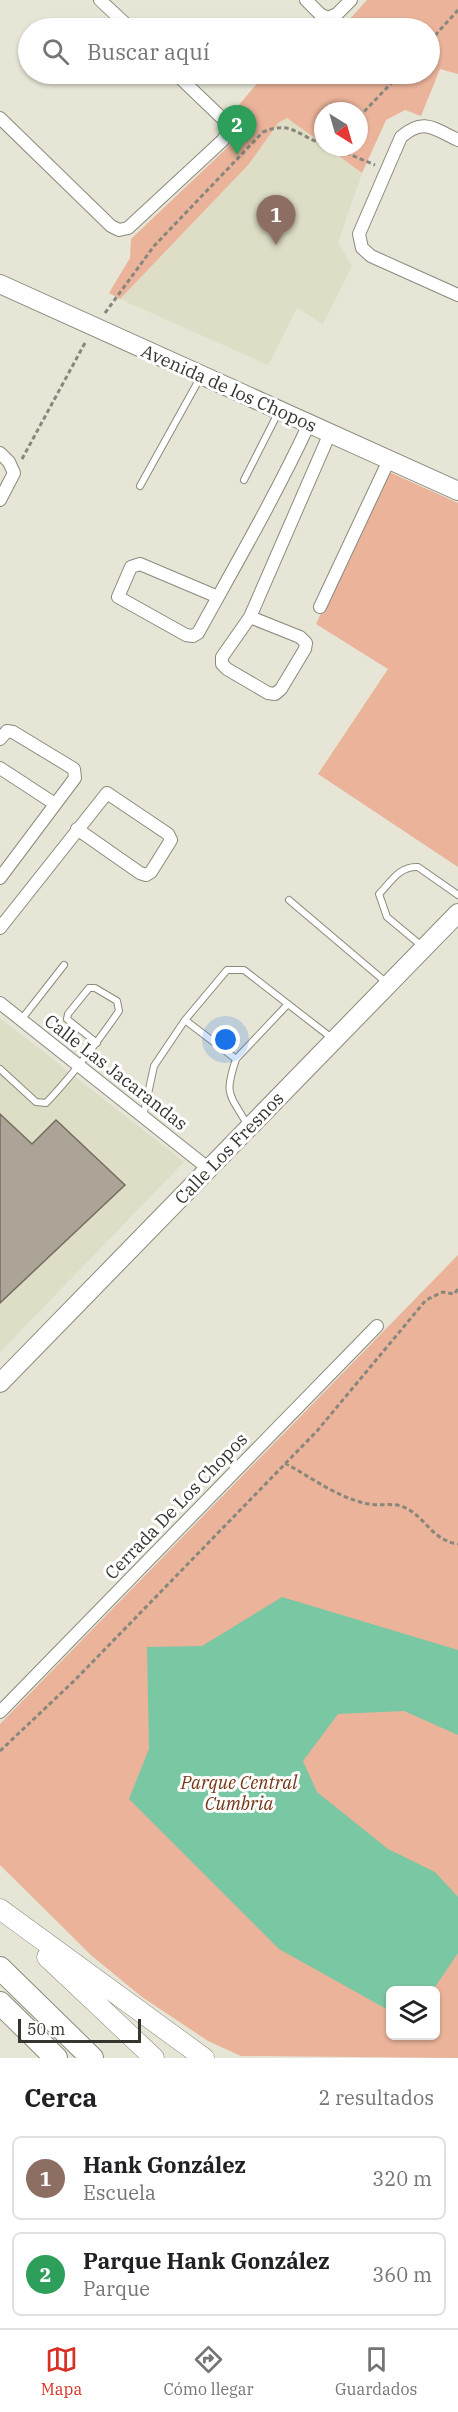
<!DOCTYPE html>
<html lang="es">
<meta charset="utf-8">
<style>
:root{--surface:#fff;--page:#f6f6f6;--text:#202124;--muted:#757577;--line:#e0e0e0;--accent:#d93025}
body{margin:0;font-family:"IBM Plex Serif",serif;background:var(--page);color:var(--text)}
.controls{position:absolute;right:18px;bottom:18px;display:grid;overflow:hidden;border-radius:9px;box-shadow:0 2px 4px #0004}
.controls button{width:54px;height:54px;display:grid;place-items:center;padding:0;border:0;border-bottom:2px solid var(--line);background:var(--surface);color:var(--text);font:30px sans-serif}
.compass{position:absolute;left:314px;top:102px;width:54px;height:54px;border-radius:50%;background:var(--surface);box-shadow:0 2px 4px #0004;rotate:143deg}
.scale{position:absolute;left:18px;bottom:15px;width:123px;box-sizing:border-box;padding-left:6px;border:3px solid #363530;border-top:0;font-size:16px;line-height:21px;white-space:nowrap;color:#363530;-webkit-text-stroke:4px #fff;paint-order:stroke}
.you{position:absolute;left:226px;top:1040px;width:21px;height:21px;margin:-15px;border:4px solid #fff;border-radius:50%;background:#1a73e8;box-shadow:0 0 0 9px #1a73e833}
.badge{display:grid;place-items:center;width:39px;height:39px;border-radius:50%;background:var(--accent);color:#fff;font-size:20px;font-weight:700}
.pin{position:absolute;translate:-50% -50px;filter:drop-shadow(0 2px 3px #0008)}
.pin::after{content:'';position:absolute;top:32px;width:21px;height:18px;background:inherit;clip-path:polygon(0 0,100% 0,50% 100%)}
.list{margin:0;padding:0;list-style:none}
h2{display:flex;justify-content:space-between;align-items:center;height:78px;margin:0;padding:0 24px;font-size:26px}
h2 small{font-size:20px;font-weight:400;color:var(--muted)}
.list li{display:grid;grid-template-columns:39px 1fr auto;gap:18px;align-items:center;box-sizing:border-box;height:84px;margin:0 12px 12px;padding:0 12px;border:2px solid var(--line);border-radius:9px}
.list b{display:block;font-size:22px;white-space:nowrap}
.list p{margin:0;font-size:20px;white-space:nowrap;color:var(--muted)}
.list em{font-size:20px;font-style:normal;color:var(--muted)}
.icon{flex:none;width:33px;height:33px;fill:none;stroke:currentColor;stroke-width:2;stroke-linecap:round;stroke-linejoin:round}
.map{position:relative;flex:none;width:458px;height:2058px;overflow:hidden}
.search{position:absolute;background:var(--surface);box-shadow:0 2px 4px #0004;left:18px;right:18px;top:18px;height:66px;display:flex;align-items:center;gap:15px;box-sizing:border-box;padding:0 21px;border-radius:33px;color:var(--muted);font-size:22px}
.sheet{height:270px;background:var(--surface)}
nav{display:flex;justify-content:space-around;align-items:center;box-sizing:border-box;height:84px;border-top:2px solid var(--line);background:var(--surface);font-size:16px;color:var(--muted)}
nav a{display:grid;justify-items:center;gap:3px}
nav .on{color:var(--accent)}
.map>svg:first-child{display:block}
</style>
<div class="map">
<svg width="458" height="2058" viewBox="0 0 458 2058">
<rect width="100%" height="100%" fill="#e6e5d6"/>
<!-- built -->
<path fill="#deddc6" d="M287 117 323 144V147H327L362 173 338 243 352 266 323 324 297 308 268 365 120 299 249 164 278 123Z
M0 1018 184 1162 0 1352Z"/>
<!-- green -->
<path fill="#eab39a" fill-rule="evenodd" d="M367 0H458V74L440 69 421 116 405 110 386 120 362 173 327 147H359V111H323V144L287 118 278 123 249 164 120 299 109 293 130 258 131 239 230 145 232 113 265 74H430V28H303L349 20Z
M387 471 458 503V867L318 774 388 669 316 624Z
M458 1255V2058L241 2056 208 2041 142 1997 92 1956 0 1865V1724ZM390 1990H436V2036H390Z"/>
<!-- water -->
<path fill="#7ac7a3" d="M282 1597 458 1650V1735L404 1711 338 1714 303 1761 317 1792 388 1849 435 1872 458 1897V1953L433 1990H390V2011L279 1949 129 1799 149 1749 147 1647 202 1646Z"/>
<!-- building -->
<path fill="#ada498" stroke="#756c61" stroke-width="1.5" d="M0 1114 32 1144 56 1120 125 1185 0 1303Z"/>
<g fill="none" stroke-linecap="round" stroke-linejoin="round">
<!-- lane casing -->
<g stroke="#8b8a7d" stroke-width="8">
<path id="lane" d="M244 480 279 411
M140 486 200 378
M289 900 388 984
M423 947 387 917 379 894C391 882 399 866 418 867L458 895
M288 1004 236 1059 185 1020 227 970H244L333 1039
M21 1020 64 965
M236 1059C224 1095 229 1093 247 1124
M0 1069 36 1102 46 1103C74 1074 96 1044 119 1011L117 1001 95 988H89L68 1014 67 1019 97 1043
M143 1117 154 1066 185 1020"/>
</g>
<!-- street casing -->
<g stroke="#8b8a7d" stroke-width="14">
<path id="street" d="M100 0 130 28
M306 0 320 14 328 18 337 14 351 0
M0 118 111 226 119 230 128 228 223 140 228 131 225 121 176 74
M458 140C434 129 424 117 401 137L359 234 362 248 371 256 458 295
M0 453 9 462 14 473 0 500
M218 597 140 564 131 567 118 597 186 635 193 636 198 633C236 564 276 495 309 424
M320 607 389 460
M250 617 300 637 306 643 305 649 281 689 275 694 268 693 227 669 222 664V657L250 617 330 433
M0 739 7 731 13 732 74 769 75 778 0 878
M0 768 55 804
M0 928 107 793 168 834 171 840 151 872 146 875 140 873 77 829
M0 1003 209 1169
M0 1712 377 1326"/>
</g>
<!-- secondary casing -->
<g stroke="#8b8a7d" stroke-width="20">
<path id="secondary" d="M0 284 458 491
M0 1383 458 913"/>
</g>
<!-- primary casing -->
<g stroke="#8b8a7d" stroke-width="21">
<path id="primary" d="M0 1909 204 2058
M47 1957 154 2058"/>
</g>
<!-- highway casing -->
<g stroke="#8b8a7d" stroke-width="24">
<path id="highway" d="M0 1968 92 2058
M0 2003 56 2058"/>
</g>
<!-- path -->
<path stroke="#88877d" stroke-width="3" stroke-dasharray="4.5 3" stroke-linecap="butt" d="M430 41 458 10
M359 117 400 74
M332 147 375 165
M105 313 154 246 263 132C291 120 298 136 323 144
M22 459 86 341
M285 1463C312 1478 338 1498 369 1504 379 1506 391 1503 401 1506 425 1514 430 1540 458 1544
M0 1751 75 1680 317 1431 426 1300 443 1292 454 1294 458 1289"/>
<!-- lane -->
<use href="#lane" stroke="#fff" stroke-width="6"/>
<!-- street -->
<use href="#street" stroke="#fff" stroke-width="12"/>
<!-- secondary -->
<use href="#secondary" stroke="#fff" stroke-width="18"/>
<!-- primary -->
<use href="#primary" stroke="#fff" stroke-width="20"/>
<!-- highway -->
<use href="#highway" stroke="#fff" stroke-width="22"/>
</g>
<g text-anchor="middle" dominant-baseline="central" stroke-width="6" stroke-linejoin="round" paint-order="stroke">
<!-- street labels -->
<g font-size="18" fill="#363530" stroke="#fff">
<text transform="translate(229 388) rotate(24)">Avenida de los Chopos</text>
<text transform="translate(116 1072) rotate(38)">Calle Las Jacarandas</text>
<text transform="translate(229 1148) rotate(-46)">Calle Los Fresnos</text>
<text transform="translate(176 1506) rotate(-46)">Cerrada De Los Chopos</text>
</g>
<!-- park labels -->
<g font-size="18" font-style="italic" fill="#743614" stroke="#fff">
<text x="239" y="1782">Parque Central<tspan x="239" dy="21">Cumbria</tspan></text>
</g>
</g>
</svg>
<div class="controls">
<button><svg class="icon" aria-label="layers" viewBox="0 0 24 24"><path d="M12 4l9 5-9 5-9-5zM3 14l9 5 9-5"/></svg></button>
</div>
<svg class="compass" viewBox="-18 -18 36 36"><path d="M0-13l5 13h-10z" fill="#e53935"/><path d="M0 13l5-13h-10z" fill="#757577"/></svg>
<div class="scale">50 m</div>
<div class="you"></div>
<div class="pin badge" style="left:276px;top:245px;background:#8d6e63">1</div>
<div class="pin badge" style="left:237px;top:155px;background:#2e9e5b">2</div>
<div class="search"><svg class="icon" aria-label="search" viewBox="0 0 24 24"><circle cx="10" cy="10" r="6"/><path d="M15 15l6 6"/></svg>Buscar aquí</div>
</div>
<section class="sheet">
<h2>Cerca<small>2 resultados</small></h2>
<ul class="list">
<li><span class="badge" style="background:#8d6e63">1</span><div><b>Hank González</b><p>Escuela</p></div><em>320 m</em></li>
<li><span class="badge" style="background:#2e9e5b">2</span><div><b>Parque Hank González</b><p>Parque</p></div><em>360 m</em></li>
</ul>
</section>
<nav>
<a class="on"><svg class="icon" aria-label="map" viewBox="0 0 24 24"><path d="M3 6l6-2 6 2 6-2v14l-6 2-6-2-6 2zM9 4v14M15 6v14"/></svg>Mapa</a>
<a><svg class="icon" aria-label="directions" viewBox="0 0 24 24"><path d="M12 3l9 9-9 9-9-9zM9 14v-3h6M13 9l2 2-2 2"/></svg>Cómo llegar</a>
<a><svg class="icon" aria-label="saved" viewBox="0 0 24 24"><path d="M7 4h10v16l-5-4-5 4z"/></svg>Guardados</a>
</nav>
